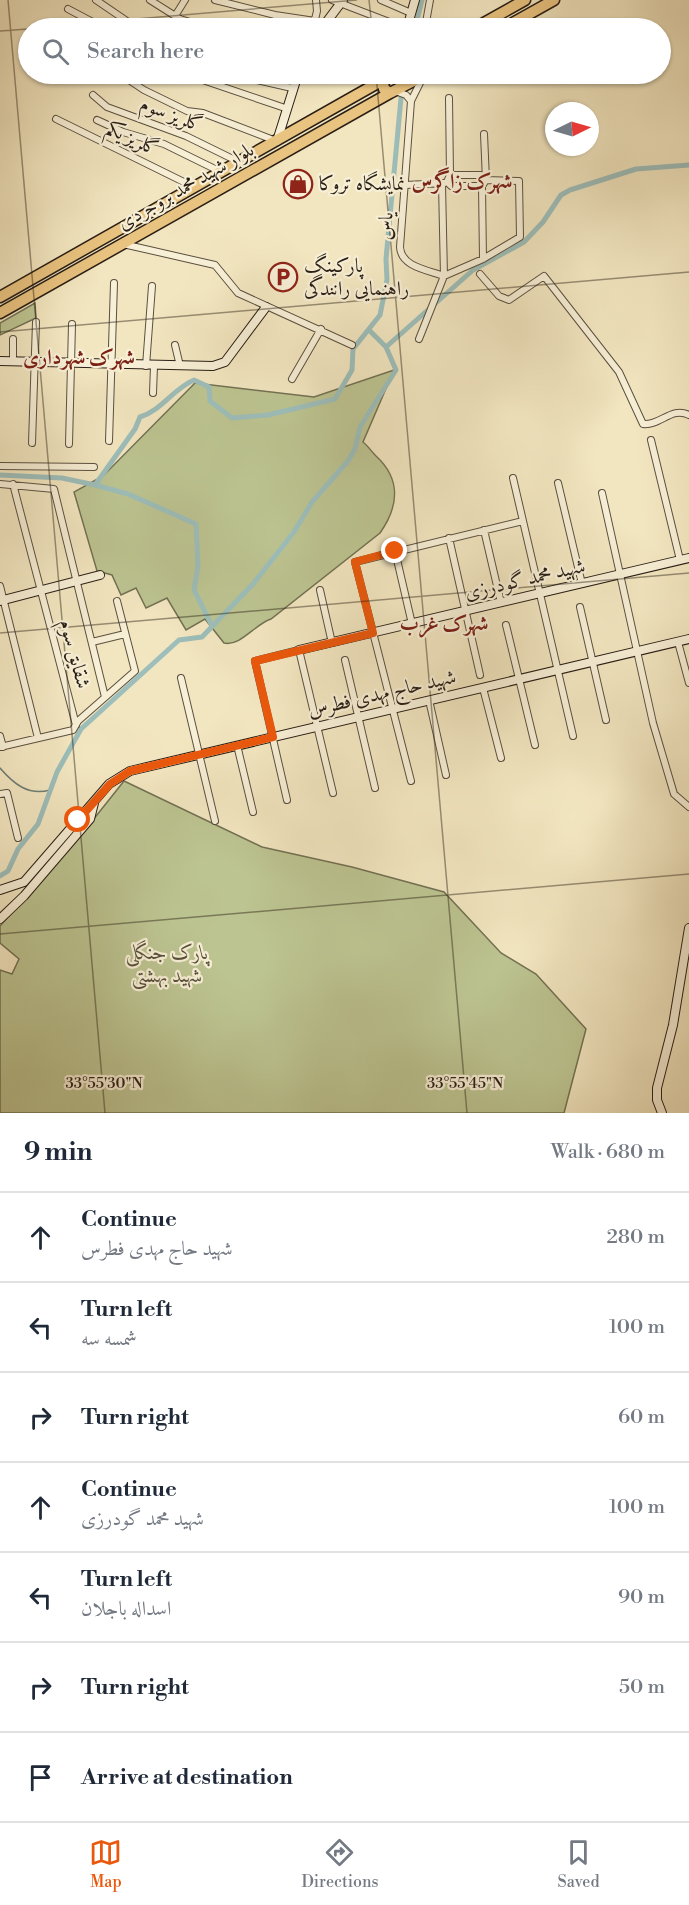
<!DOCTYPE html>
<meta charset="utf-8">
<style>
:root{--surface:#fff;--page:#f6f6f7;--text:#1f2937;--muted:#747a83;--line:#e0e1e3;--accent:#ea580c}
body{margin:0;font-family:"Libre Bodoni",Amiri,serif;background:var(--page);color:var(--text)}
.compass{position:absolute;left:545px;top:102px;width:54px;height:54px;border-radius:50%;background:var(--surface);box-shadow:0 2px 4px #0004;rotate:85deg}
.stop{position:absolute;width:18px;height:18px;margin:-14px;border:4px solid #ea580c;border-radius:50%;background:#fff}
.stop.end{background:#ea580c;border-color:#fff;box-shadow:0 2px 6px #0008}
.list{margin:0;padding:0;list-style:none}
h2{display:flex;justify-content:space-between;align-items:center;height:78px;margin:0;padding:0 24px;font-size:26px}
h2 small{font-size:20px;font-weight:400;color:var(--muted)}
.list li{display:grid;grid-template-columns:39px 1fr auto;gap:18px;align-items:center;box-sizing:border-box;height:90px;padding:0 24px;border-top:2px solid var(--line)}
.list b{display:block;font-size:22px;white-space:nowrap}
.list p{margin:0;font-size:20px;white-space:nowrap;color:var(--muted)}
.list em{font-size:20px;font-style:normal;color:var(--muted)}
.icon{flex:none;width:33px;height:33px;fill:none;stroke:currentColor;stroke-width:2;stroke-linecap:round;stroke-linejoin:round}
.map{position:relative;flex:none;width:689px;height:1113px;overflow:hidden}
.search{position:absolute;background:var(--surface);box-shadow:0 2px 4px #0004;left:18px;right:18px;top:18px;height:66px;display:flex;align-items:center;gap:15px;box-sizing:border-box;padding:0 21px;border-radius:33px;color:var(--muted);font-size:22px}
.sheet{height:708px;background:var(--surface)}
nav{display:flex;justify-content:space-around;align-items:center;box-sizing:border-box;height:84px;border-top:2px solid var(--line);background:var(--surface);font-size:16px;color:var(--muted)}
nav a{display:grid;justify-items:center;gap:3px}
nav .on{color:var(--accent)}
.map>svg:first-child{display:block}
</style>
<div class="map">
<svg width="689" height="1113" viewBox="0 0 689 1113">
<rect width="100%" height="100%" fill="#f2e6c0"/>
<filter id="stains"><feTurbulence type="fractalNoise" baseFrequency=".00333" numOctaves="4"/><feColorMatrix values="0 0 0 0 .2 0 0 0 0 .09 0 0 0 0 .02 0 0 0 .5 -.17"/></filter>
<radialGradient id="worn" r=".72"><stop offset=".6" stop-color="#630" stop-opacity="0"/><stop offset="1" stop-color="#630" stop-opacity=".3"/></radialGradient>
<!-- green -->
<path fill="#bcc491" stroke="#727153" stroke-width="1.5" d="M35 303 36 318 0 335V323Z
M394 370 363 442C368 446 371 451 376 456 401 479 399 506 380 533L271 619C255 624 240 647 224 643L205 619 186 630 167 598 146 608 136 588 121 595 112 575 97 571 74 492 103 476 195 383 314 397Z
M124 781 262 847 352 867 444 892 501 953 536 974 586 1029 564 1113H0V970L12 974 19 959 0 943V926L81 835Z"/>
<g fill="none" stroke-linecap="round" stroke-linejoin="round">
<!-- stream -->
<path stroke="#6f7e78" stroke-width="1.5" d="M0 768C14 784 28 796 50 790"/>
<!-- canal -->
<path stroke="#9dbeba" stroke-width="5" d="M415 28 422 0
M369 330 386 347
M0 475 62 478 95 485 135 429 140 417C162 410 173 389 194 380L209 387 210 401 232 418 268 415 335 399 352 370 353 349 380 315 387 280 386 259 401 98
M95 485 128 494 196 524 198 566 194 590 212 626
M0 876 8 871 18 849 38 824 57 772 81 729 179 640 202 637 253 584 294 532 312 502 348 461 355 449 360 427 396 370 386 347 473 270 524 242 543 222 561 195 570 190 636 169 689 165"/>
<!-- street casing -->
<g stroke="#5b5040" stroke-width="8">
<path id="street" d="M96 0 137 28
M150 0 180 19 210 28
M215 0 275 15 315 21
M332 0 405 28
M381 0 411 13
M68 9 104 28
M175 16 185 0
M325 24 334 28
M313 28 317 11 316 0
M425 28 430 0
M120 74 144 90 187 111 203 113 276 141
M185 74 285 108
M230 74 292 88
M369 74 383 80
M422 79 411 101 400 247C401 267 428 270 444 276L483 259 520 237 519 181 486 180 484 134
M395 91 406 95 411 101
M93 95 107 107 186 136 239 162
M449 98 450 175
M56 119 194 187
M97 120 123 132 164 144 221 172
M406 185 444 183
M482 186H451L447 182 450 175H481L486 180 482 186 483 259
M123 244 215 265 238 293 352 345
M480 274 499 296 509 300 544 276 619 372 643 424C660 426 672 406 689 415
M13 339V361
M419 339 444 276 442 184
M175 345 180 366
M146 366 152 286
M292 379 321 329
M153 393 154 366
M651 440 680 560
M109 441 114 283
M32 443 36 322
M69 444 72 324
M0 466 94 467
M513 478 573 736
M558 483 582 584
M0 484 54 489 105 697
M13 484 76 725
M602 493 653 723 674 794 689 807
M484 530 501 603
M449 538 480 675
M395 551 412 624
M0 586 38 738
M320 590 332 643
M580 607 606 720
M506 625 535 745
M92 642 125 634
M678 642 689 683
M345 660 375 788
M181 678 215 821
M483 688 501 758
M429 700 446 775
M0 736 3 747
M237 745 253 812
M0 747 73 730 78 721 135 671 117 601
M411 781 355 562 523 521
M0 794 7 793 18 838
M287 800 255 661 299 650 333 793"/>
</g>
<!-- secondary casing -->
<g stroke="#291e15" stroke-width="10">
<path id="secondary" d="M322 28 343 0
M407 28 415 0
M277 141 298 74
M0 361 213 366 225 362 266 307
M0 601 100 575
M299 650 689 558
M0 890 24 882 109 784 130 771 689 639
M0 919 24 896 90 819 94 803
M662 1113 657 1100V1088L673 1025 689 928"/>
</g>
<!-- highway casing -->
<g stroke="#291e15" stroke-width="13">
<path id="highway" d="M475 28 525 0
M504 28 554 0
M393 74 383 82 384 89 390 93 427 74
M0 297 383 80
M0 313 390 93"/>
</g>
<!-- street -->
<use href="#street" stroke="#f7efd6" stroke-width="6"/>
<!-- secondary -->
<use href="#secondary" stroke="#f7efd6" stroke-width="8"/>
<!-- highway -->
<use href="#highway" stroke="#e9c380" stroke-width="10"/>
</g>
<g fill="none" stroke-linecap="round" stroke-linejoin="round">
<!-- route -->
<path stroke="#ea580c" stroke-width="8" d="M78 820 110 784 130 771 273 737 255 661 373 633 355 562 395 551"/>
</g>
<!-- ticks -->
<path fill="none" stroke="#291e15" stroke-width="1.5" stroke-opacity="0.45" d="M8 0 105 1113M369 0 372 28M31 28 357 0M0 31 28 29M376 74 467 1113M0 332 689 272M0 633 689 573M0 934 689 874"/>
<!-- icons -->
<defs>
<g id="shop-ring" transform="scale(1.5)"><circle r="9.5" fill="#f7efd6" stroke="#8f2418" stroke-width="1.5"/><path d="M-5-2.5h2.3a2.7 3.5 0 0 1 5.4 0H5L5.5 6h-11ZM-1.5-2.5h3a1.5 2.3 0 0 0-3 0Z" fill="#8f2418"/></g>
<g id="parking-ring" transform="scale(1.5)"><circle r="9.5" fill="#f7efd6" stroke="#8f2418" stroke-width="1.5"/><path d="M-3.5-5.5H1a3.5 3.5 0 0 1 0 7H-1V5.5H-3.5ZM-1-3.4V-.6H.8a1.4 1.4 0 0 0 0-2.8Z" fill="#8f2418"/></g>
</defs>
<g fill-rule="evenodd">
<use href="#shop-ring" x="298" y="184"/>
<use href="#parking-ring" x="283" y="277"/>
</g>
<g text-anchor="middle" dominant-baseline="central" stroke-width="4.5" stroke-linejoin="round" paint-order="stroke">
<!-- street labels -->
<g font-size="20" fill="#291e15" stroke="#f7efd6">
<text transform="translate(171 115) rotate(21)">گلریز سوم</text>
<text transform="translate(132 139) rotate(25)">گلریز یکم</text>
<text transform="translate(186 187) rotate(-30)">بلوار شهید محمد بروجردی</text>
<text transform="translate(386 226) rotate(-85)">یاس</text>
<text transform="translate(525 580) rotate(-13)">شهید محمد گودرزی</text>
<text transform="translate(74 654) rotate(75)">شقایق سوم</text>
<text transform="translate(382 694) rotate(-13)">شهید حاج مهدی فطرس</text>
</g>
<!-- poi labels -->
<g font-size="20" fill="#291e15" stroke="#f7efd6" text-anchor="start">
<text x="319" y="184">نمایشگاه تروکا</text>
<text x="304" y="266">پارکینگ<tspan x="304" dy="23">راهنمایی رانندگی</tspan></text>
</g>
<!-- park labels -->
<g font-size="20" font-style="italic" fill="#55503a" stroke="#f7efd6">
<text x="167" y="953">پارک جنگلی<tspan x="167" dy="23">شهید بهشتی</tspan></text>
</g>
<!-- neighbourhood labels -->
<g font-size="21" font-weight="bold" fill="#7a1f14" stroke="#f7efd6">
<text x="462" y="182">شهرک زاگرس</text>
<text x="79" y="358">شهرک شهرداری</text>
<text x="444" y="624">شهرک غرب</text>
</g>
</g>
<g font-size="15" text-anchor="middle" fill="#291e15" stroke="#f7efd6" stroke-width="4.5" stroke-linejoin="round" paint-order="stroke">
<text x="104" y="1088">33°55'30"N</text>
<text x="465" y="1088">33°55'45"N</text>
</g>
<rect width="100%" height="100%" filter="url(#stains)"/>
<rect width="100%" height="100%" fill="url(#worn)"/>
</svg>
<svg class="compass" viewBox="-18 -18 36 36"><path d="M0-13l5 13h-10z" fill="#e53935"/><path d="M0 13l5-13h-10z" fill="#747a83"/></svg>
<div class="stop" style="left:78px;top:820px"></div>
<div class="stop end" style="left:395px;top:551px"></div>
<div class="search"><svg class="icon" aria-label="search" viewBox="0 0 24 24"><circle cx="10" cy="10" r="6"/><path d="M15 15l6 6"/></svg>Search here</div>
</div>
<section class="sheet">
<h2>9 min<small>Walk · 680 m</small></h2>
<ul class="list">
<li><svg class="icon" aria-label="ahead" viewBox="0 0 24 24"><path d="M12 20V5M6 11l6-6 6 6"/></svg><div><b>Continue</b><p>شهید حاج مهدی فطرس</p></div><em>280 m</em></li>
<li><svg class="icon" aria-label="left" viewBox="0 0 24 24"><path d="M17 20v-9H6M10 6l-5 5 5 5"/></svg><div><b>Turn left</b><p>شمسه سه</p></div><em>100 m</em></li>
<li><svg class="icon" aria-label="right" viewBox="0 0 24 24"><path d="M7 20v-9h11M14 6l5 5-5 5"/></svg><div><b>Turn right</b></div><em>60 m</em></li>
<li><svg class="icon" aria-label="ahead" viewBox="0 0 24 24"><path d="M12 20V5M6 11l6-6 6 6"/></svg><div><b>Continue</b><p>شهید محمد گودرزی</p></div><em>100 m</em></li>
<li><svg class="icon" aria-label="left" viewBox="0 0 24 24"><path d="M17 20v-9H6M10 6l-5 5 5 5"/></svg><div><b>Turn left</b><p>اسداله باجلان</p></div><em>90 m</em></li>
<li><svg class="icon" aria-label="right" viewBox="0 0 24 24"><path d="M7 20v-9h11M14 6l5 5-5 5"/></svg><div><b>Turn right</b></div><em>50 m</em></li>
<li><svg class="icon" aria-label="arrive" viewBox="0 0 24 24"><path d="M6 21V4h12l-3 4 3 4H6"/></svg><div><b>Arrive at destination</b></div></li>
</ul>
</section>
<nav>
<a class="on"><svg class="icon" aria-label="map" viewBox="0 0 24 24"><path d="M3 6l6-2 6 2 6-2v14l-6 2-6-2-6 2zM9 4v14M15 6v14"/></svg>Map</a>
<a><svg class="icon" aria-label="directions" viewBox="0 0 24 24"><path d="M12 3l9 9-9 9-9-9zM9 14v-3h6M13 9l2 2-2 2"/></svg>Directions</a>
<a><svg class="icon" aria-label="saved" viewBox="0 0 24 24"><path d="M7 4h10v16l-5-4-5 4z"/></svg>Saved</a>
</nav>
